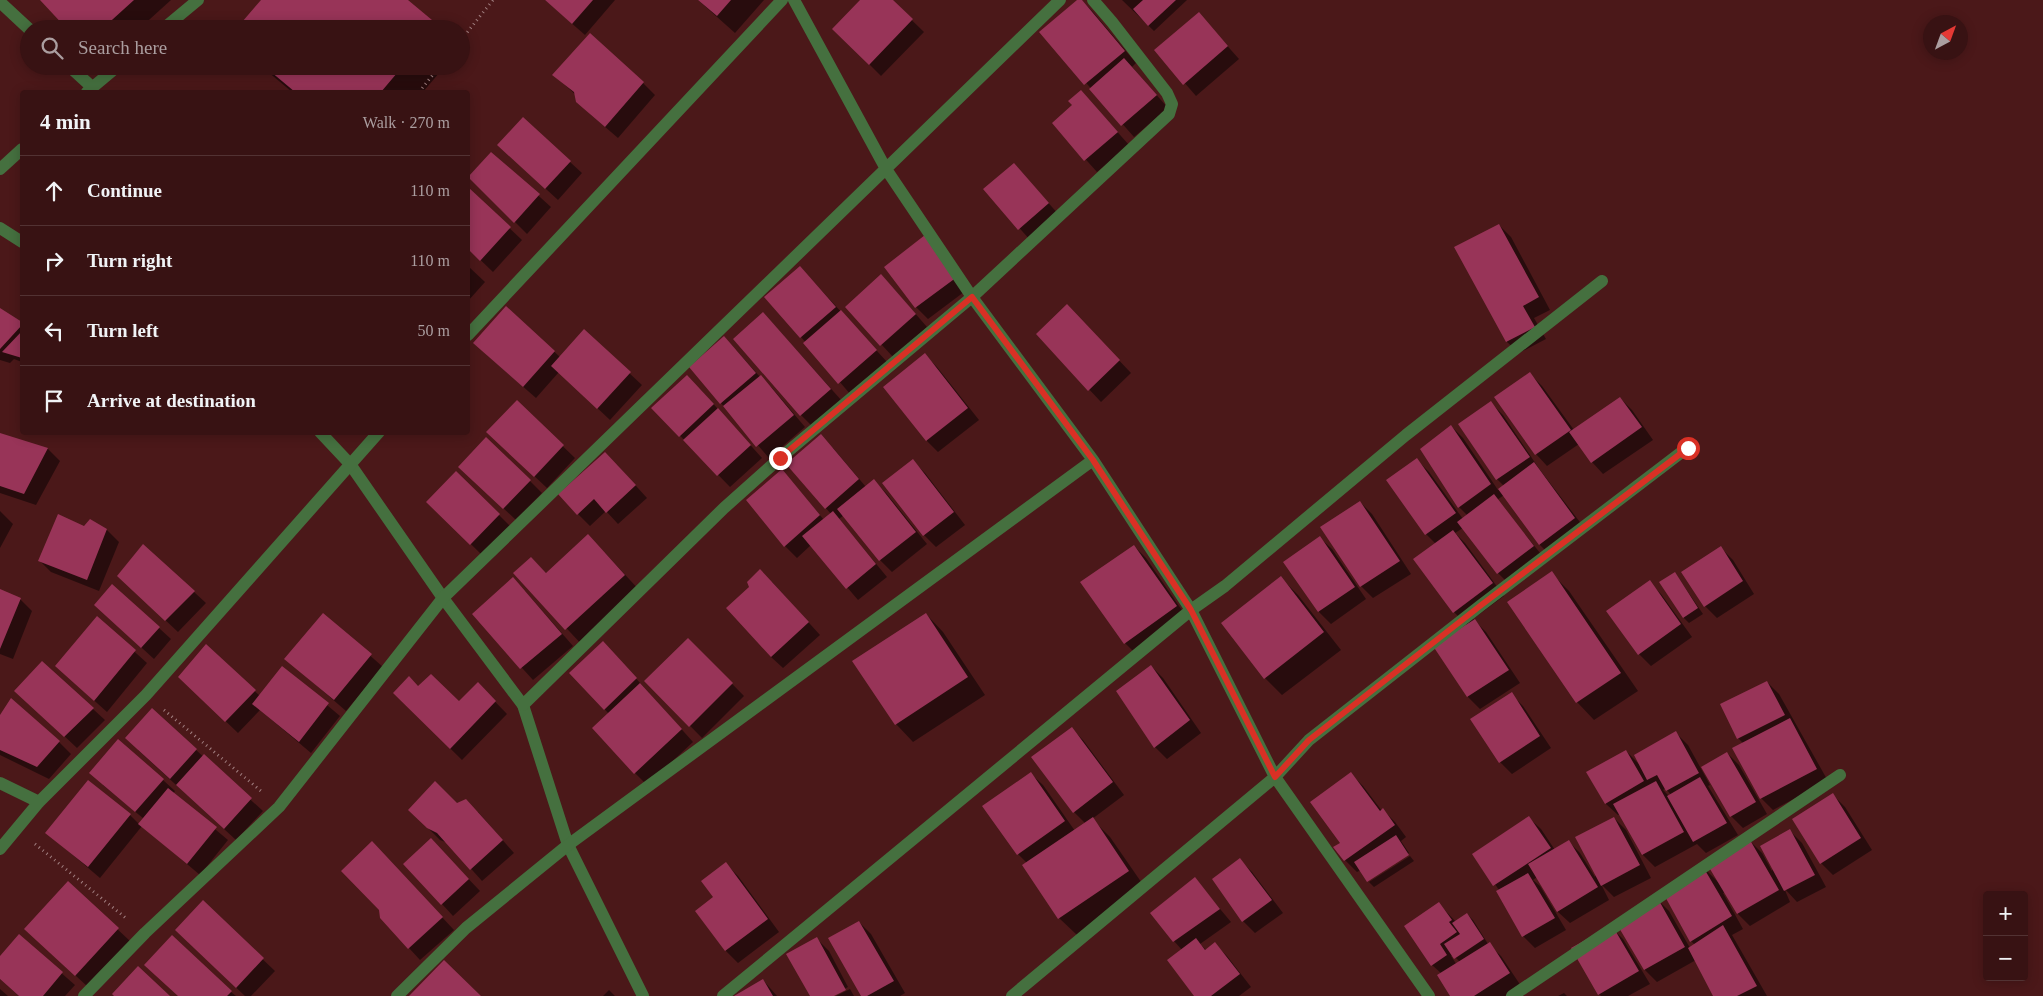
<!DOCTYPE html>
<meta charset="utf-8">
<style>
:root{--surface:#381213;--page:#432021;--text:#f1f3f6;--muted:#ab9ea0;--line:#523233}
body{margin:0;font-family:Georgia,serif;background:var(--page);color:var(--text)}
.controls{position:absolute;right:15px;bottom:15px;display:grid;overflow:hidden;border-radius:5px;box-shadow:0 2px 12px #0003}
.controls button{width:45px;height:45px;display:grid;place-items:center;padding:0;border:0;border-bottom:1px solid var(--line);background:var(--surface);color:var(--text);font:25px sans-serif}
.compass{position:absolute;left:1923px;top:15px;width:45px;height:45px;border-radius:50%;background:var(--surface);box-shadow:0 2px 12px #0003;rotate:41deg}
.stop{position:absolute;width:15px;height:15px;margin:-11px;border:4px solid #d93025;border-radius:50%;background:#fff}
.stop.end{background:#d93025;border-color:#fff;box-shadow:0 1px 5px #0008}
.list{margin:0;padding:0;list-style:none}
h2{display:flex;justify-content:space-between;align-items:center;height:65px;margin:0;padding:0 20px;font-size:21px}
h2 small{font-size:16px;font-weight:400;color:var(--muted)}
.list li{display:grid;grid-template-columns:32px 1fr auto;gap:15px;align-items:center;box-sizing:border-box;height:70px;padding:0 20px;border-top:1px solid var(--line)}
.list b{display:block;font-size:19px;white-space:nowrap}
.list em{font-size:16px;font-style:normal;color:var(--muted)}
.icon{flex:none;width:28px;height:28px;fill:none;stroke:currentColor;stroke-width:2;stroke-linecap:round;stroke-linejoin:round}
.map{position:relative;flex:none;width:2043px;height:996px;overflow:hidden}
.search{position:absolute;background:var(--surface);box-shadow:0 2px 12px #0003;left:20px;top:20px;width:450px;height:55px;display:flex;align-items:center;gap:12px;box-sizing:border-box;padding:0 18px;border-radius:28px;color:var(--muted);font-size:19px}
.panel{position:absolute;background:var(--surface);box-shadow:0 2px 12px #0003;left:20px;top:90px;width:450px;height:345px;border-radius:5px}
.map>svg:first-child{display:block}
</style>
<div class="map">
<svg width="2043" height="996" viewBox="0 0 2043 996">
<rect width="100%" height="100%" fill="#4b1819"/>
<!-- shadow -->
<path fill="#0007" fill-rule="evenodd" d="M41 0H171L139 29H69Z
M545 0H615L585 35Z
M698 0H764L735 33Z
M862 0H891L924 32 881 76 834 29Z
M1079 0H1081L1092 11 1136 63 1132 67 1168 108 1134 137 1041 32Z
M1122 0H1187L1154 31Z
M1199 14 1239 59 1196 96 1156 50Z
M261 66H445L423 92H292Z
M554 75 643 83 655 95 618 138 590 114 576 95Z
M1081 91 1129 145 1097 172 1053 123 1074 106Z
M491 153 551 207 527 234 470 177Z
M511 157 570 162 582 173 558 200Z
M1014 164 1060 216 1031 241 985 190Z
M468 189 522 240 493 272 468 248Z
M1499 225 1511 237 1550 310 1534 318 1546 339 1519 353 1507 342Z
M925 237 968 289 928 319 916 307 886 267Z
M468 266 485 282 468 301Z
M811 279 888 363 851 395 801 337Z
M893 288 927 327 893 357 847 307Z
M506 308 560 357 584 331 642 385 610 420 559 372 536 398 487 355Z
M0 309 22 323V362L14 359 10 363 0 360Z
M1079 318 1131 373 1101 402 1037 334Z
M775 326 842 401 813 427 801 415Z
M736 350 760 377 772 388 805 427 769 458 721 403Z
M925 355 937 367 979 420 938 452 927 441Z
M1530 374 1542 386 1574 430 1620 398 1632 410 1653 440 1603 474 1592 462 1579 444 1547 466 1536 454Z
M699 388 762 458 730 487 653 408Z
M517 402 575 458 547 488 500 444Z
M1491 403 1503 415 1540 470 1586 530 1551 556 1539 544 1504 495 1497 500 1545 559 1510 585 1498 573 1463 528 1455 533 1465 543 1504 596 1473 619 1486 632 1520 683 1480 709 1468 697 1435 646 1467 625 1454 612 1436 544 1426 534 1417 460 1429 472 1463 519 1468 516 1459 507 1451 426 1463 438 1498 490 1504 486 1497 479 1459 424Z
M0 434 48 449 60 461 36 505 0 493Z
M833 448 866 487 874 481 886 493 927 544 892 572 880 560 844 515 839 519 887 577 858 600 811 545 797 558 785 546 782 470 824 520 831 514 787 464Z
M913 461 925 473 965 525 936 547 924 535Z
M617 465 647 498 618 524 606 511 590 526 578 514Z
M472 479 530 481 542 493 516 520Z
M428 502 499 515 511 527 483 556Z
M1360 502 1372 514 1411 574 1373 598 1361 586 1322 527Z
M0 511 13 524 0 548Z
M90 520 107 530 119 542 99 591 51 572 39 560 84 527Z
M1320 538 1332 549 1366 599 1331 624 1319 612 1285 562Z
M1134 546 1146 558 1188 619 1137 655 1125 643Z
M1721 548 1733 560 1754 594 1717 618 1705 606Z
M605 553 642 593 584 647 515 573 531 558 547 574Z
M1551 573 1569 591 1638 691 1594 720 1577 702Z
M1675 573 1703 614 1689 623 1683 617Z
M1281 578 1298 595 1341 650 1282 695 1265 678Z
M772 582 820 635 783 668 771 657Z
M1649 582 1661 594 1692 637 1651 666 1639 654Z
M131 588 194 592 206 603 178 632Z
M0 590 20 599 32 611 13 659 0 654Z
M525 591 573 646 533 680 473 614Z
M323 614 383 667 346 711 286 659Z
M926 614 943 632 985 695 913 742 896 724Z
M108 617 159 628 171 639 154 659Z
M97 618 147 663 107 712 69 678Z
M688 639 744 696 702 738 646 681Z
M206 646 260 696 283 668 340 716 311 753 260 710 238 733 192 689Z
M615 655 693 742 647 785 635 773 609 714 571 673Z
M1151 666 1163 678 1201 733 1167 759 1155 747Z
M1767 682 1779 694 1828 781 1773 810 1761 798 1744 744 1738 738Z
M478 684 507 714 462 760 394 693 419 688 459 703Z
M1511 694 1523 706 1551 748 1512 774 1500 762Z
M28 702 93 709 105 720 77 748Z
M0 717 59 742 71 754 49 779 0 755Z
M1071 728 1083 740 1124 795 1092 819 1110 837 1146 889 1077 935 1059 918 1027 863 1018 854 1031 774 1043 785 1075 831 1086 824 1074 812Z
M1676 733 1688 745 1710 785 1708 786 1738 835 1706 853 1697 844 1655 867 1643 855 1620 814 1618 815 1606 804 1588 772 1626 751 1640 765ZM1666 788 1667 790 1671 795 1669 796 1663 790Z
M138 750H196L263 811 236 840Z
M1727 753 1739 765 1767 814 1743 828 1731 816Z
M1351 774 1363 786 1382 811 1383 810 1395 822 1406 837 1401 841 1409 853 1367 880 1361 870 1357 872 1345 860 1341 843Z
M163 780 175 791 173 794 228 840 200 875 142 826 100 878 47 833 130 815 140 825 144 819 103 785Z
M1833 795 1845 807 1872 850 1833 875 1821 863Z
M410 810 478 812 514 853 482 881 448 843 440 840Z
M1529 818 1541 829 1555 850 1568 841 1580 853 1595 877 1614 818 1626 830 1651 878 1614 897 1601 884 1609 900 1570 923 1558 912 1537 877 1533 880 1540 886 1566 930 1535 948 1523 936 1499 890 1474 854Z
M1790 831 1802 843 1826 887 1797 902 1784 888 1790 902 1750 926 1738 914 1725 892 1723 893 1743 929 1732 935 1767 996H1714L1696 960 1657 982 1645 970 1617 921 1657 899 1669 911 1690 948 1695 945 1691 941 1702 866 1718 882 1750 841 1762 853 1772 871Z
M443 852 480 891 453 916 442 904Z
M384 855 454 930 420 960 409 948Z
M1410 856 1414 861 1374 887 1369 882Z
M1240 860 1252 872 1283 913 1255 933 1243 921Z
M726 864 738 876 779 932 738 963 726 951 697 911 715 898Z
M1195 879 1231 922 1200 944 1206 950 1215 944 1227 956 1251 987 1239 996H1196L1182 950 1174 941Z
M68 883 130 941 88 987 38 941Z
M203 902 275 971 251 996H245L188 942Z
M1439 904 1456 922 1467 914 1473 920 1488 944 1501 956 1521 986 1505 996H1452L1442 974 1432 965ZM1453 955 1460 962 1457 965 1451 956Z
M859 922 871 934 905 993 900 996H863Z
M1611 927 1623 939 1650 984 1628 996H1601L1599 994Z
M19 936 75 985 65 996H19L0 979V958Z
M172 937 231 992 236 996H179Z
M817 939 829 951 848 987 831 996H811Z
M763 980 777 996H737Z
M0 989 8 996H0Z
M850 989 854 996H836Z
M609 990 615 996H603Z
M1564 993 1567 996H1558Z"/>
<!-- building -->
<path fill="#983458" d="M40 0H134L102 29H67Z
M261 0H408L438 25 435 29H236Z
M545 0H593L572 24Z
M698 0H731L717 16Z
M860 0H893L913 19 869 65 832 29Z
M1077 0H1082L1125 51 1084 85 1039 32Z
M1143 0H1176L1148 26 1133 9Z
M1199 12 1228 46 1183 85 1154 50Z
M590 33 644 82 605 127 576 102 574 92 552 75Z
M1124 58 1157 95 1121 126 1089 89Z
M264 66H403L381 92H295Z
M1081 90 1118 132 1084 161 1052 123 1072 105 1068 101Z
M523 117 571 161 545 189 497 145Z
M491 152 540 194 514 223 468 177Z
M1014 163 1049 203 1018 230 983 189Z
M468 187 511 227 480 261 468 249Z
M1499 224 1539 297 1523 306 1535 327 1506 342 1454 247Z
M925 235 957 277 915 308 884 267Z
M800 266 836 307 800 338 764 297Z
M881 274 916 314 880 346 845 307Z
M1067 304 1120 360 1088 391 1036 334Z
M506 306 555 351 523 387 473 343Z
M0 308 22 322V325L0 349Z
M841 310 877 350 838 384 803 343Z
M763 312 831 389 800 416 733 339Z
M584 329 631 372 597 409 551 366Z
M22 331V358L2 352Z
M724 336 756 373 720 404 689 367Z
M925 353 968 408 926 441 883 387Z
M1530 372 1571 430 1535 455 1494 397Z
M687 375 714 404 679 437 651 408Z
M761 375 794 415 756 447 723 406Z
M1620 397 1642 427 1591 463 1569 432Z
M517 400 564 445 534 477 486 432Z
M1491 401 1530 457 1496 480 1458 424Z
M718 408 751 445 717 476 683 440Z
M1451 425 1491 484 1458 508 1420 449Z
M0 433 48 448 24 494 0 486Z
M821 434 859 479 825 509 786 464Z
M486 437 531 480 503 509 458 467Z
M605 452 636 485 606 513 594 499 577 515 558 494Z
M1417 458 1456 513 1425 535 1386 480Z
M913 459 954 512 923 536 882 483Z
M1534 462 1575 518 1539 545 1498 489Z
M782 469 820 515 784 547 746 500Z
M456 471 500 514 470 545 426 502Z
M874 479 916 532 879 561 837 509Z
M1494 494 1534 546 1497 574 1457 522Z
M1360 501 1400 561 1360 587 1320 527Z
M833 511 876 564 846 589 802 536Z
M58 514 84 526 90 519 107 529 87 580 38 561Z
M1453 530 1493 583 1453 613 1413 559Z
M588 534 625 575 565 630 513 573 531 557 546 573Z
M1320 536 1355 587 1318 612 1283 562Z
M143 544 195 591 165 621 117 576Z
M1134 545 1177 606 1124 644 1080 582Z
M1721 546 1743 581 1704 607 1681 572Z
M760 569 809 622 771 657 726 608 749 587 747 582Z
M1552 571 1621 673 1576 703 1507 602Z
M1675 572 1698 608 1683 618 1659 582Z
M1281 576 1324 632 1264 679 1221 623Z
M513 577 562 634 520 669 472 614Z
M1650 580 1681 624 1638 655 1606 611Z
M112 584 160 627 141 648 94 605Z
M0 589 21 598 0 649Z
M323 613 372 654 334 700 284 659Z
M926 613 968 677 895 725 852 661Z
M97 616 136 650 94 701 55 666Z
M1475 619 1509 670 1467 697 1433 646Z
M688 638 733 683 689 727 644 681Z
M603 641 637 678 604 710 569 673Z
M206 644 256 690 225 722 178 677Z
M42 661 94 708 64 737 14 691Z
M1151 665 1190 720 1154 748 1116 691Z
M282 666 329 703 299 742 252 704Z
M431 674 459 701 478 682 496 701 450 749 393 693 409 676 418 686Z
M1767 681 1785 715 1737 739 1720 704Z
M640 683 682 729 634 774 592 728Z
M1512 692 1540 736 1499 763 1470 719Z
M11 698 60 741 37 767 0 750V715Z
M152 708 197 749 170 779 125 738Z
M1790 718 1817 769 1760 799 1732 748Z
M1072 727 1113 782 1073 813 1031 757Z
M1676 731 1699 773 1666 791 1657 775 1647 780 1634 755Z
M118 739 164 779 135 812 89 773Z
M1626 750 1644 781 1605 804 1586 772Z
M1727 752 1756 802 1730 817 1701 767Z
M204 754 252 798 224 829 176 785Z
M1031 772 1065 821 1017 855 982 806Z
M1351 772 1380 811 1383 808 1395 825 1344 861 1333 847 1340 843 1310 802Z
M1700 777 1727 823 1693 842 1667 796Z
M88 780 131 814 88 867 45 833Z
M435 781 457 803 466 799 503 840 470 870 437 833 427 828 408 810Z
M1656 781 1684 832 1642 855 1613 804Z
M168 788 217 827 187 864 138 824Z
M1833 793 1861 838 1820 864 1792 819Z
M1529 816 1551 848 1493 886 1472 854Z
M1093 817 1129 871 1058 919 1022 865Z
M1614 817 1640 865 1601 886 1575 837Z
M1790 829 1815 875 1784 891 1760 846Z
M1396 835 1409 855 1367 882 1354 862Z
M431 838 469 879 441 905 403 864Z
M1569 840 1598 887 1557 912 1528 864Z
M1750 840 1779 890 1737 914 1707 864Z
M372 841 443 917 408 949 380 918 379 910 341 871Z
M1240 858 1272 900 1242 922 1212 879Z
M726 862 768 919 725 951 695 911 713 897 701 881Z
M1702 865 1732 916 1690 942 1662 891Z
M1528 873 1555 918 1522 937 1496 891Z
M1195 877 1220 909 1173 942 1150 913Z
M68 881 119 928 75 976 24 929Z
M1657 897 1685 947 1644 970 1615 921Z
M203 900 264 958 236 988 175 930Z
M1439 902 1452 920 1449 922 1457 932 1440 944 1447 955 1431 966 1404 926Z
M1467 913 1484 939 1454 959 1444 944 1460 934 1452 923Z
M859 921 894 981 867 996H861L828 938Z
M1612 925 1639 971 1598 995 1571 948Z
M1723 925 1757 986 1737 996H1713L1688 948Z
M19 934 63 972 43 996H19L0 979V956Z
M172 935 232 991 227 996H178L144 965Z
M817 937 846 990 834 996H810L786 954Z
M1196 938 1205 950 1215 942 1240 974 1211 996H1194L1167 960Z
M1490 942 1510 973 1474 996H1450L1437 975Z
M444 960 481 996H409Z
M138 966 170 996H114L112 994Z
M763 979 773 996H734Z"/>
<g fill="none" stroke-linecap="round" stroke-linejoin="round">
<!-- path -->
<path stroke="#a17f80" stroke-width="3" stroke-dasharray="1 4" stroke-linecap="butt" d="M461 40 493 0
M419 92 440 66
M164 710 261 791
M35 844 127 919"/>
<!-- service -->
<path stroke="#45703f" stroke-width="12" d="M0 228 22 242
M320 432 350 464 443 598 523 705 568 845 643 996
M1512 996 1840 775"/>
<!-- minor -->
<path stroke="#45703f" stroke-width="12" d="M794 0 886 169 972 297 1093 460 1191 610 1275 777 1429 996
M0 2 29 29
M163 29 198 0
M69 66 93 88
M87 92 118 66
M0 169 22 149
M468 335 782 0
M523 705 724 508 780 458 972 297 1169 114 1172 104 1167 93 1112 22 1093 0
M0 783 39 802
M0 849 39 802 146 695 379 432
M84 996 145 933 279 807 443 598 1060 0
M397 996 466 928 568 845 1093 460
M723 996 1191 610 1225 586 1406 435 1602 281
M1012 996 1275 777 1309 740 1480 606 1687 448"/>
</g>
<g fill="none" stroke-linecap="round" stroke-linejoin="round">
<!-- route -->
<path stroke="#d93025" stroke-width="6" d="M780 458 972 297 1093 460 1191 610 1275 777 1309 740 1480 606 1688 448"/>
</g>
</svg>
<div class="controls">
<button>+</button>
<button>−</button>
</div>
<svg class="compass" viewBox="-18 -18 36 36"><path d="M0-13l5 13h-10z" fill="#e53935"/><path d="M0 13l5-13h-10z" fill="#ab9ea0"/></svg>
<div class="stop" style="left:1688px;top:448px"></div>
<div class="stop end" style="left:780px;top:458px"></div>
<div class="search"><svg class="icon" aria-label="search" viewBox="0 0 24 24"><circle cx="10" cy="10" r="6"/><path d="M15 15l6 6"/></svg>Search here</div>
<section class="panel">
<h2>4 min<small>Walk · 270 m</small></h2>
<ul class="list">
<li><svg class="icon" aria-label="ahead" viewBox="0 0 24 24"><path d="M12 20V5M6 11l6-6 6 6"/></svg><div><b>Continue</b></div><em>110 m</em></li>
<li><svg class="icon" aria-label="right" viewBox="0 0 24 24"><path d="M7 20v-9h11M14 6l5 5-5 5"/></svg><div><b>Turn right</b></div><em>110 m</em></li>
<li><svg class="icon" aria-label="left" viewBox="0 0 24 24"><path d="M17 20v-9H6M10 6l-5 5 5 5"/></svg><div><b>Turn left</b></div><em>50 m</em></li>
<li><svg class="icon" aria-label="arrive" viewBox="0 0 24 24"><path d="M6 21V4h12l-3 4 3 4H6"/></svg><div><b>Arrive at destination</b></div></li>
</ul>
</section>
</div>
